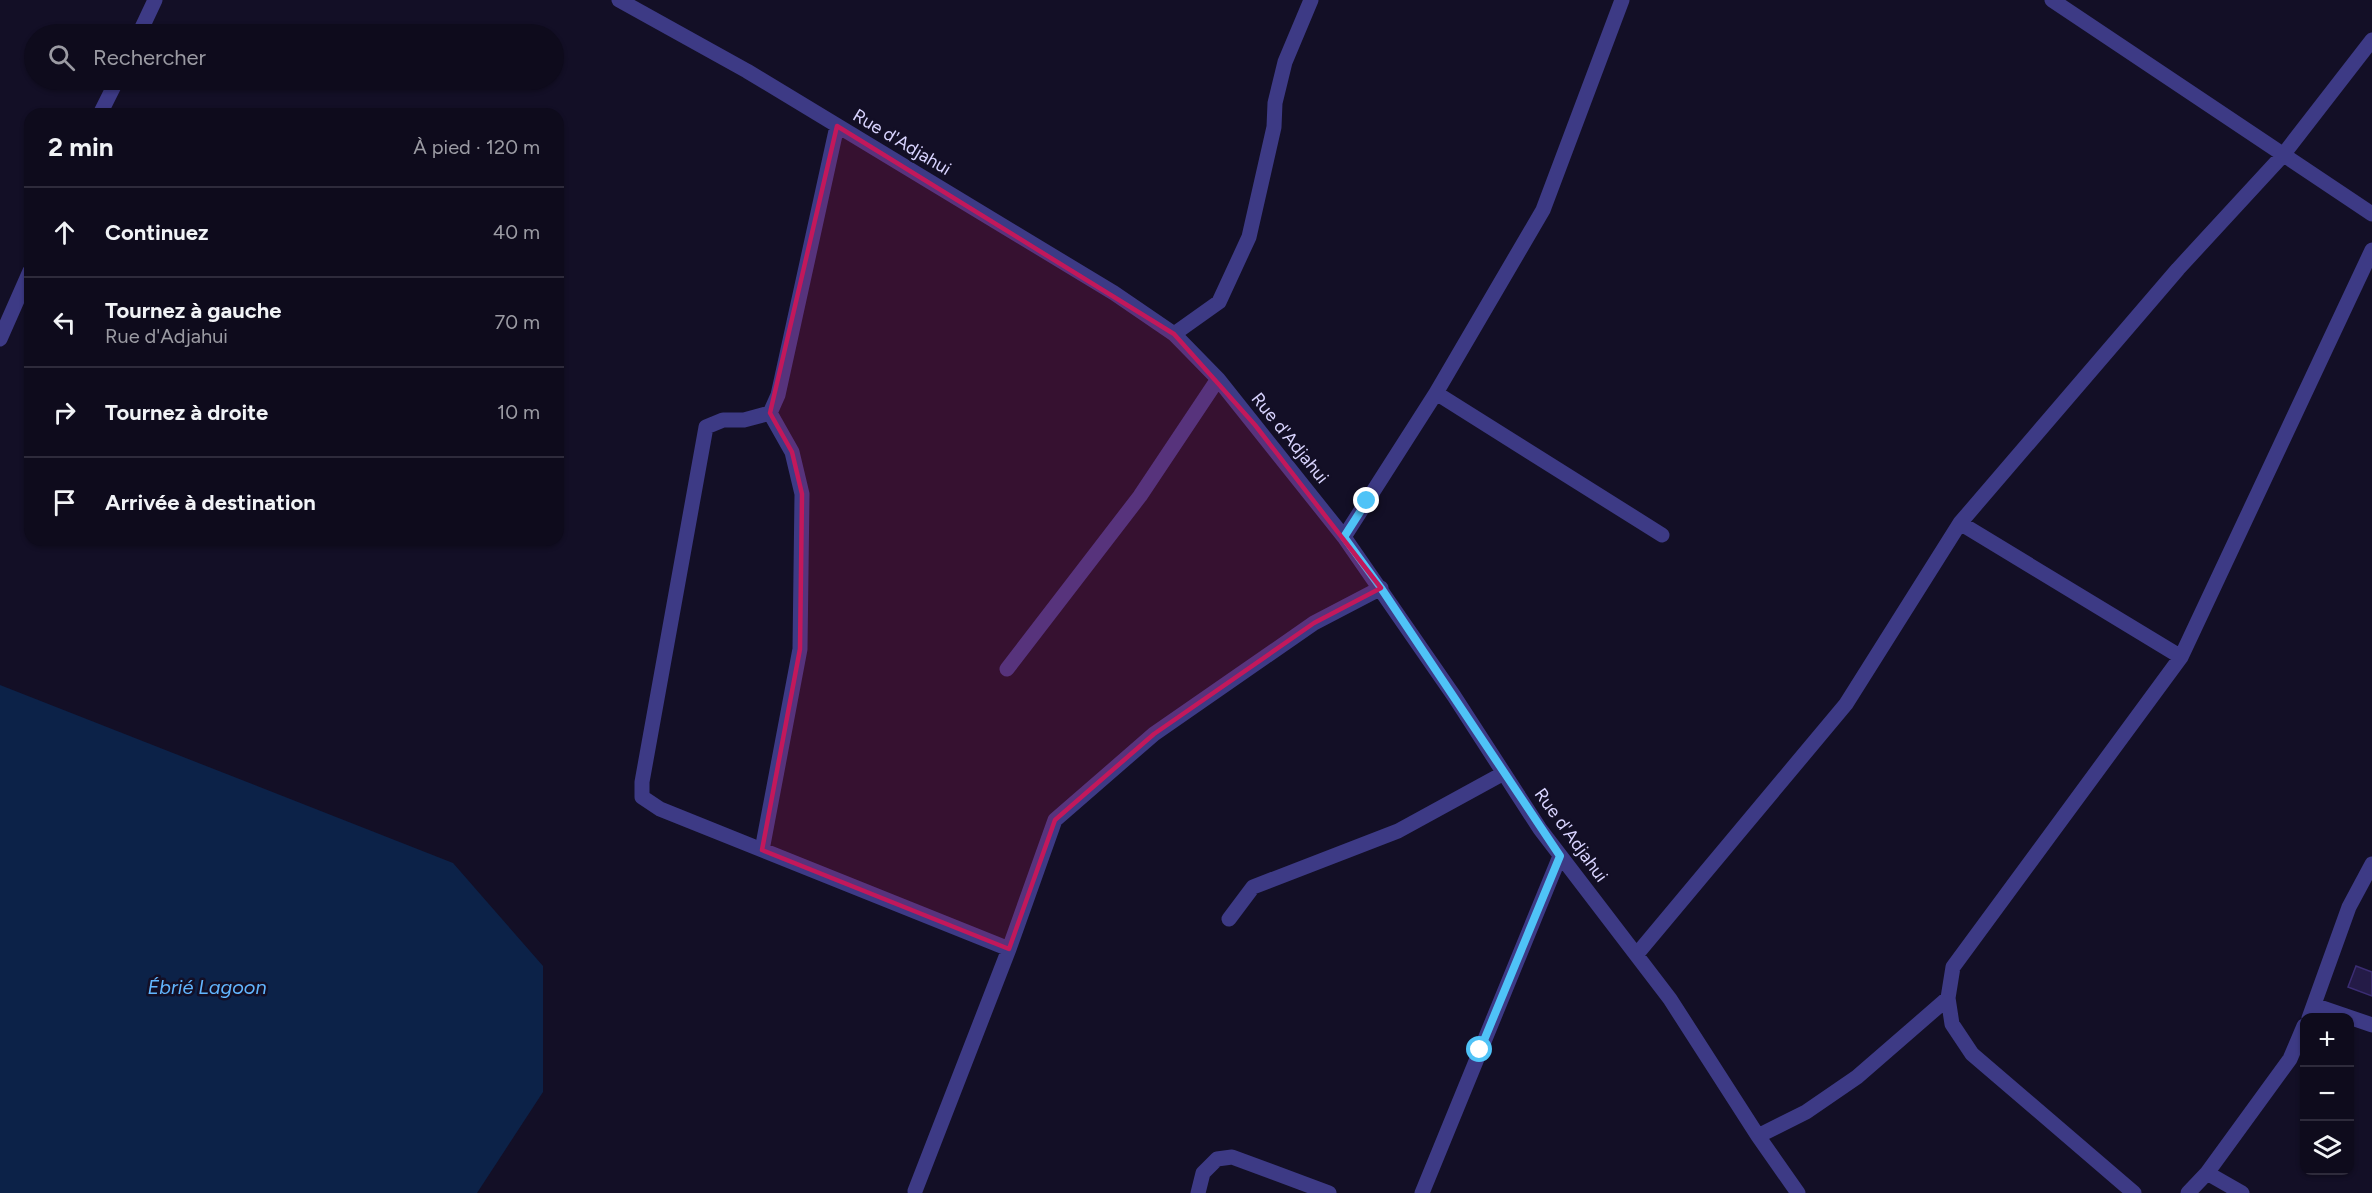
<!DOCTYPE html>
<html lang="fr">
<meta charset="utf-8">
<style>
:root{--surface:#0e0b1c;--page:#1c1929;--text:#f1f3f6;--muted:#9b9ba3;--line:#2e2b3b}
body{margin:0;font-family:Figtree,sans-serif;background:var(--page);color:var(--text)}
.controls{position:absolute;right:18px;bottom:18px;display:grid;overflow:hidden;border-radius:12px;box-shadow:0 2px 4px #0004}
.controls button{width:54px;height:54px;display:grid;place-items:center;padding:0;border:0;border-bottom:2px solid var(--line);background:var(--surface);color:var(--text);font:30px sans-serif}
.stop{position:absolute;width:18px;height:18px;margin:-14px;border:4px solid #4fc3f7;border-radius:50%;background:#fff}
.stop.end{background:#4fc3f7;border-color:#fff;box-shadow:0 2px 6px #0008}
.list{margin:0;padding:0;list-style:none}
h2{display:flex;justify-content:space-between;align-items:center;height:78px;margin:0;padding:0 24px;font-size:26px}
h2 small{font-size:20px;font-weight:400;color:var(--muted)}
.list li{display:grid;grid-template-columns:39px 1fr auto;gap:18px;align-items:center;box-sizing:border-box;height:90px;padding:0 24px;border-top:2px solid var(--line)}
.list b{display:block;font-size:22px;white-space:nowrap}
.list p{margin:0;font-size:20px;white-space:nowrap;color:var(--muted)}
.list em{font-size:20px;font-style:normal;color:var(--muted)}
.icon{flex:none;width:33px;height:33px;fill:none;stroke:currentColor;stroke-width:2;stroke-linecap:round;stroke-linejoin:round}
.map{position:relative;flex:none;width:2372px;height:1193px;overflow:hidden}
.search{position:absolute;background:var(--surface);box-shadow:0 2px 4px #0004;left:24px;top:24px;width:540px;height:66px;display:flex;align-items:center;gap:15px;box-sizing:border-box;padding:0 21px;border-radius:33px;color:var(--muted);font-size:22px}
.panel{position:absolute;background:var(--surface);box-shadow:0 2px 4px #0004;left:24px;top:108px;width:540px;height:438px;border-radius:18px}
.map>svg:first-child{display:block}
</style>
<div class="map">
<svg width="2372" height="1193" viewBox="0 0 2372 1193">
<rect width="100%" height="100%" fill="#130f26"/>
<!-- water -->
<path fill="#0c2248" d="M0 685 453 863 543 966V1092L477 1193H0Z"/>
<!-- building -->
<path fill="#241b47" stroke="#3b2d73" stroke-width="1.5" d="M2356 966 2372 972V996L2348 987Z"/>
<g fill="none" stroke-linecap="round" stroke-linejoin="round">
<!-- minor -->
<path stroke="#3d3a85" stroke-width="15" d="M619 0 747 71 1114 293 1174 334 1218 379 1344 537 1454 696 1540 829 1670 999 1758 1136 1798 1193
M2052 0 2372 214
M139 34 155 0
M100 114 117 80
M837 126 778 395 770 413 744 420H723L706 427 642 782V797L660 809 1009 949
M1174 334 1219 302 1249 237 1274 127 1275 103 1285 62 1311 0
M0 339 30 271
M1436 393 1662 535
M1960 523 2181 657
M1344 537 1436 393 1543 210 1622 0
M1007 669 1140 496 1218 379
M762 850 800 649 802 494 792 452 770 413
M1229 919 1253 887 1398 831 1504 773
M1637 954 1846 704 1960 523 2178 269 2283 155 2372 40
M2314 1005 2372 1025
M2309 1018 2349 907 2372 864
M1758 1136 1806 1112 1857 1077 1948 998
M2207 1173 2242 1193
M915 1191 1009 949 1055 820 1154 734 1314 623 1381 588
M1198 1193 1203 1173 1217 1159 1232 1157 1329 1193
M1422 1193 1560 856
M2134 1193 1972 1054 1952 1024 1948 998 1953 967 2181 657 2372 250
M2188 1193 2207 1173 2290 1059 2304 1026"/>
</g>
<g fill="none" stroke-linecap="round" stroke-linejoin="round">
<!-- route -->
<path stroke="#4fc3f7" stroke-width="8" d="M1367 501 1344 537 1381 588 1560 856 1480 1050"/>
</g>
<!-- marked area -->
<path fill="#c2185b" fill-opacity="0.2" stroke="#c2185b" stroke-width="4.5" stroke-linejoin="round" d="M837 126 1174 334 1255 425 1381 588 1314 623 1154 734 1055 820 1009 949 762 850 800 649 802 494 792 452 770 413Z"/>
<g text-anchor="middle" dominant-baseline="central" stroke-width="5" stroke-linejoin="round" paint-order="stroke">
<!-- street labels -->
<g font-size="18" fill="#d9d4ff" stroke="#130f26">
<text transform="translate(902 142) rotate(31)">Rue d'Adjahui</text>
<text transform="translate(1290 438) rotate(51)">Rue d'Adjahui</text>
<text transform="translate(1571 835) rotate(54)">Rue d'Adjahui</text>
</g>
<!-- water labels -->
<g font-size="20" font-style="italic" fill="#62b6ff" stroke="#130f26">
<text x="207" y="987">Ébrié Lagoon</text>
</g>
</g>
</svg>
<div class="controls">
<button>+</button>
<button>−</button>
<button><svg class="icon" aria-label="layers" viewBox="0 0 24 24"><path d="M12 4l9 5-9 5-9-5zM3 14l9 5 9-5"/></svg></button>
</div>
<div class="stop" style="left:1480px;top:1050px"></div>
<div class="stop end" style="left:1367px;top:501px"></div>
<div class="search"><svg class="icon" aria-label="search" viewBox="0 0 24 24"><circle cx="10" cy="10" r="6"/><path d="M15 15l6 6"/></svg>Rechercher</div>
<section class="panel">
<h2>2 min<small>À pied · 120 m</small></h2>
<ul class="list">
<li><svg class="icon" aria-label="ahead" viewBox="0 0 24 24"><path d="M12 20V5M6 11l6-6 6 6"/></svg><div><b>Continuez</b></div><em>40 m</em></li>
<li><svg class="icon" aria-label="left" viewBox="0 0 24 24"><path d="M17 20v-9H6M10 6l-5 5 5 5"/></svg><div><b>Tournez à gauche</b><p>Rue d'Adjahui</p></div><em>70 m</em></li>
<li><svg class="icon" aria-label="right" viewBox="0 0 24 24"><path d="M7 20v-9h11M14 6l5 5-5 5"/></svg><div><b>Tournez à droite</b></div><em>10 m</em></li>
<li><svg class="icon" aria-label="arrive" viewBox="0 0 24 24"><path d="M6 21V4h12l-3 4 3 4H6"/></svg><div><b>Arrivée à destination</b></div></li>
</ul>
</section>
</div>
